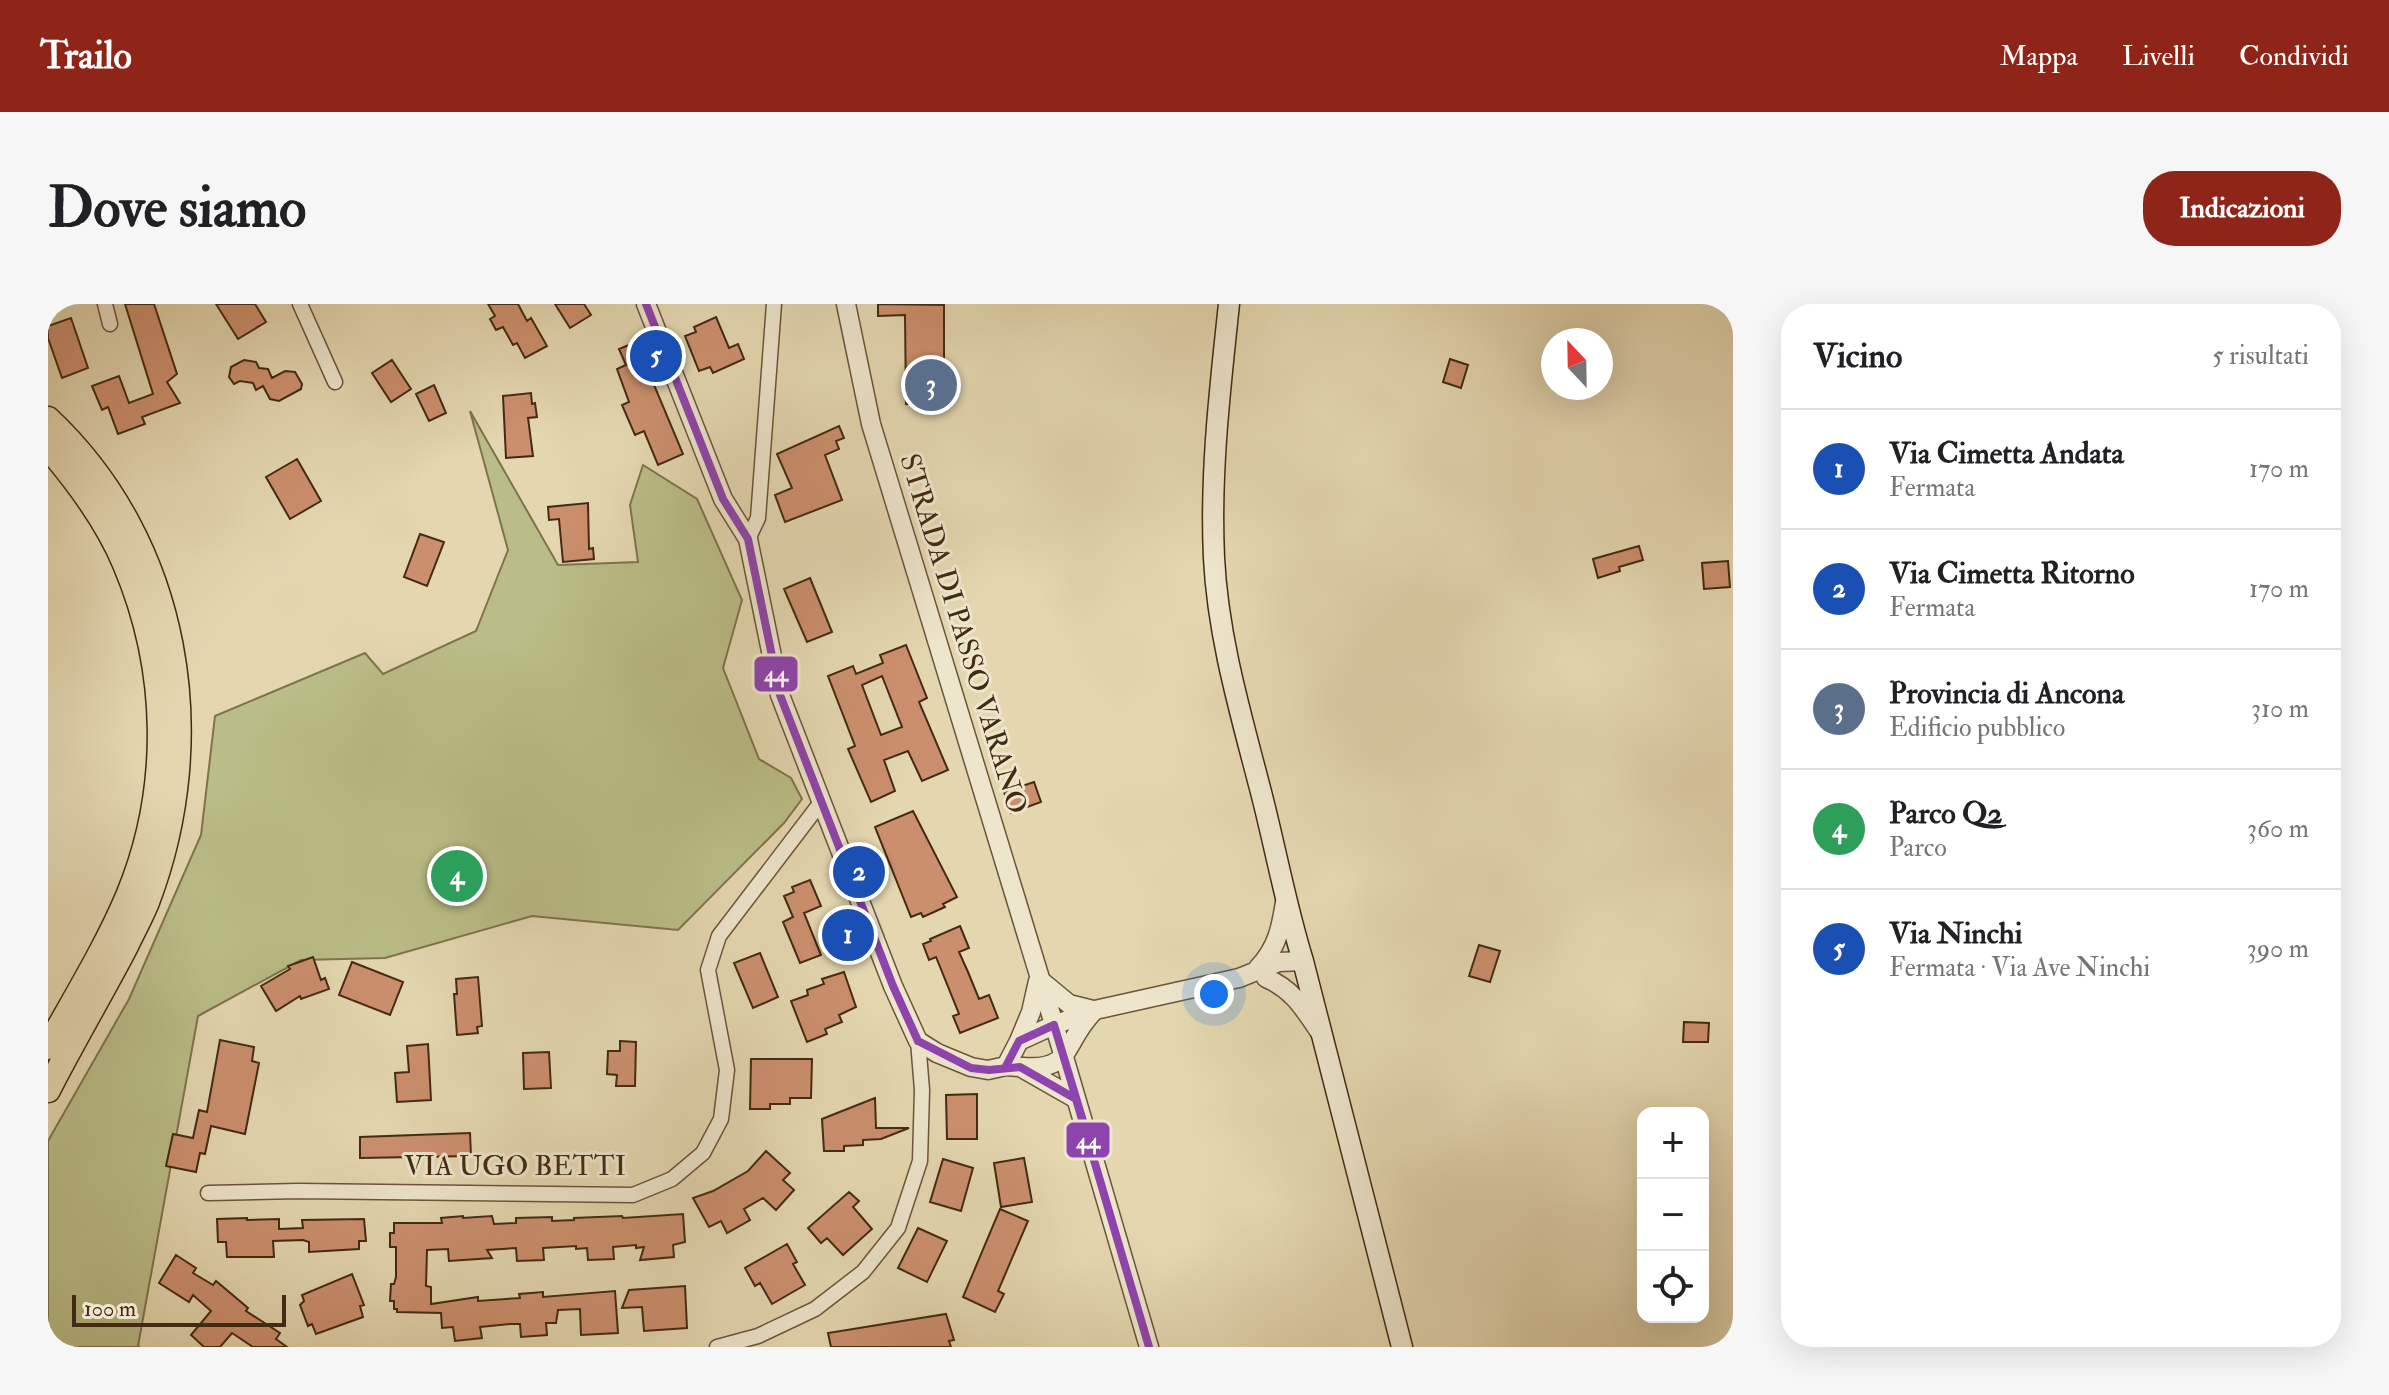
<!DOCTYPE html>
<html lang="it">
<meta charset="utf-8">
<style>
:root{--surface:#fff;--page:#f6f6f6;--text:#202124;--muted:#757577;--line:#e0e0e0;--accent:#8f2418}
body{margin:0;font-family:"IM FELL Double Pica",serif;background:var(--page);color:var(--text)}
.controls{position:absolute;right:24px;bottom:24px;display:grid;overflow:hidden;border-radius:16px;box-shadow:0 8px 32px #0002}
.controls button{width:72px;height:72px;display:grid;place-items:center;padding:0;border:0;border-bottom:2px solid var(--line);background:var(--surface);color:var(--text);font:40px sans-serif}
.compass{position:absolute;left:1493px;top:24px;width:72px;height:72px;border-radius:50%;background:var(--surface);box-shadow:0 8px 32px #0002;rotate:338deg}
.scale{position:absolute;left:24px;bottom:20px;width:214px;box-sizing:border-box;padding-left:8px;border:4px solid #432a12;border-top:0;font-size:22px;line-height:28px;white-space:nowrap;color:#432a12;-webkit-text-stroke:6px #ede5cc;paint-order:stroke}
.you{position:absolute;left:1166px;top:690px;width:28px;height:28px;margin:-20px;border:6px solid #fff;border-radius:50%;background:#1a73e8;box-shadow:0 0 0 12px #1a73e833}
.badge{display:grid;place-items:center;width:52px;height:52px;border-radius:50%;background:var(--accent);color:#fff;font-size:26px;font-weight:700}
.pin{position:absolute;translate:-50% -50%;border:4px solid #fff;box-shadow:0 2px 8px #0006}
.list{margin:0;padding:0;list-style:none}
h2{display:flex;justify-content:space-between;align-items:center;height:104px;margin:0;padding:0 32px;font-size:34px}
h2 small{font-size:26px;font-weight:400;color:var(--muted)}
.list li{display:grid;grid-template-columns:52px 1fr auto;gap:24px;align-items:center;box-sizing:border-box;height:120px;padding:0 32px;border-top:2px solid var(--line)}
.list b{display:block;font-size:30px;white-space:nowrap}
.list p{margin:0;font-size:26px;white-space:nowrap;color:var(--muted)}
.list em{font-size:26px;font-style:normal;color:var(--muted)}
.icon{flex:none;width:44px;height:44px;fill:none;stroke:currentColor;stroke-width:2;stroke-linecap:round;stroke-linejoin:round}
.map{position:relative;flex:none;width:1685px;height:1043px;overflow:hidden;border-radius:32px}
header{display:flex;align-items:center;gap:48px;box-sizing:border-box;height:112px;padding:0 40px;background:var(--accent);color:#fff}
header strong{font-size:38px}
nav{display:flex;gap:44px;margin-inline-start:auto;font-size:28px}
.intro{display:flex;align-items:center;justify-content:space-between;box-sizing:border-box;height:192px;padding:0 48px}
h1{margin:0;font-size:56px}
.button{padding:20px 36px;border-radius:32px;background:var(--accent);color:#fff;font-size:28px;font-weight:700}
main{display:flex;gap:48px;padding:0 48px}
aside{flex:1;background:var(--surface);border-radius:32px;box-shadow:0 8px 32px #0002}
.map>svg:first-child{display:block}
</style>
<header>
<strong>Trailo</strong>
<nav><a>Mappa</a><a>Livelli</a><a>Condividi</a></nav>
</header>
<div class="intro"><h1>Dove siamo</h1><a class="button">Indicazioni</a></div>
<main>
<div class="map">
<svg width="1685" height="1043" viewBox="0 0 1685 1043">
<rect width="100%" height="100%" fill="#e4d7b0"/>
<filter id="stains"><feTurbulence type="fractalNoise" baseFrequency=".0025" numOctaves="4"/><feColorMatrix values="0 0 0 0 .2 0 0 0 0 .09 0 0 0 0 .02 0 0 0 .5 -.17"/></filter>
<radialGradient id="worn" r=".72"><stop offset=".6" stop-color="#630" stop-opacity="0"/><stop offset="1" stop-color="#630" stop-opacity=".3"/></radialGradient>
<!-- green -->
<path fill="#babd87" stroke="#7e744c" stroke-width="2" d="M422 107 510 261 590 258 582 201 595 161 649 195 694 296 675 364 711 455 743 474 754 495 736 519 630 626 484 612 337 654 253 656 150 712 90 1042 92 1043H0V837L81 695 153 531 167 412 317 349 335 370 428 327 460 246Z"/>
<!-- building -->
<path fill="#cc8f6d" stroke="#432a12" stroke-width="2" fill-rule="evenodd" d="M77 0H106L129 70 119 78 132 99 94 113 97 120 70 130 60 103 54 106 44 82 71 72 81 99 105 90Z
M168 0H207L218 18 190 35Z
M440 0H470L479 17 483 14 499 42 477 54 469 39 465 41 455 23 448 26 442 15 447 12Z
M507 0H536L543 11 522 24Z
M830 0 896 1V100H858L857 11 830 12Z
M668 13 681 44 690 40 696 55 665 69 662 63 651 67 637 32 648 28 646 23Z
M23 14 40 64 14 74 0 34V22Z
M593 36 605 68 601 69 635 150 610 161 596 127 587 131 574 101 581 98 569 65 578 61 571 45Z
M1402 55 1420 61 1413 84 1395 78Z
M196 56 208 58 211 64 220 65 224 74 237 67 247 68 254 80 253 85 231 97 222 95 215 82 208 86 205 79 192 77 186 80 181 73 183 63Z
M344 56 363 85 343 98 324 69Z
M386 81 398 109 381 117 368 90Z
M483 89 484 100 487 99 489 113 480 114 485 152 458 154 455 92Z
M791 122 796 134 788 137 791 145 777 151 794 196 737 218 727 191 744 184 729 150Z
M249 155 273 197 242 215 218 173Z
M540 199 541 245 545 244 546 255 515 258 511 215 501 216 500 203Z
M372 230 396 238 379 282 356 273Z
M1591 242 1595 256 1571 263 1572 267 1550 274 1545 255Z
M1680 257 1682 283 1656 285 1654 259Z
M762 274 784 328 759 338 736 285Z
M858 341 879 394 871 398 900 466 874 477 860 447 836 456 847 487 823 498 800 445 807 442 780 372 805 362 808 370 835 359 832 351ZM834 372 854 423 833 431 814 381Z
M986 478 993 498 963 509 956 488Z
M865 507 909 593 895 600 897 603 875 613 873 609 863 613 827 523Z
M762 576 773 602 756 609 773 651 752 659 735 618 745 613 736 592 746 588 744 583Z
M912 622 921 644 911 648 920 668 931 695 941 691 950 714 912 729 905 712 911 710 888 653 881 656 875 640 883 637 882 635Z
M1431 641 1452 647 1442 678 1421 672Z
M712 649 730 693 705 704 686 659Z
M265 653 273 676 277 674 281 685 253 695 252 692 228 707 213 682 242 665 240 662Z
M304 658 355 678 342 711 291 691Z
M796 668 808 703 791 711 794 718 777 725 779 730 759 738 743 697 760 691 759 686 776 680 774 675Z
M430 673 434 722 429 723 430 729 409 731 406 690H409L408 675Z
M1636 718 1661 719 1660 738H1635Z
M172 736 206 743 204 757 211 759 197 830 163 822 157 850 152 849 148 868 118 862 125 830 145 834 151 806 159 808Z
M572 737 588 738 587 782H568L569 771 559 770 560 747H572Z
M380 740 383 796 349 798 347 769 361 768 359 742Z
M501 748 503 784 476 785 475 749Z
M703 755H764L763 794H742V800H722V805H702Z
M929 790V835H899L898 791Z
M827 794 828 824H861L833 835 815 836V841L796 842V847H776L774 815Z
M422 829 423 852 312 854V833Z
M718 847 742 869 735 876 746 886 728 906 715 894 696 905 702 916 679 929 673 917 661 923 645 894 665 887 700 867Z
M976 854 984 898 953 903 946 859Z
M895 855 925 864 913 907 882 898Z
M801 888 811 897 805 903 824 925 795 951 779 934 773 939 760 924Z
M952 905 980 917 950 987 956 990 947 1008 915 993Z
M635 910 637 938 625 941 626 953 592 956 596 943 588 944V941L565 943 566 955 540 956 539 944 528 945V942L495 944 496 956 469 957 468 944 439 946 444 954 401 957 400 945 379 946 378 982 383 983V1000L430 993V997L472 994 471 990 495 988V993L567 987 570 1029 533 1031 532 1005 510 1006 508 1019H498L499 1031 473 1033 472 1020H462L432 1023 434 1034 407 1037 405 1023 394 1024 393 1009 349 1008V1005H346V997H342L343 980H346L348 973V943H342V929H346V919H394L393 914 415 912V914L444 912 446 920 468 919V914L504 913V917L526 916V914L574 912 575 914Z
M199 914V916L231 915V925L255 924 254 916 316 915 318 937H311V945L261 948V938L255 936 225 937 226 953H179L178 938H170L169 915Z
M870 924 899 937 879 978 850 964Z
M739 940 749 958 745 960 757 981 724 1000 712 979 707 982 697 964Z
M128 951 148 964 145 969 165 981 168 977 200 1004 198 1007 232 1029 228 1035 239 1043H205L184 1029 172 1043H156L143 1031 163 1007 145 991 141 998 111 979Z
M304 970 316 1001 312 1002 315 1013 268 1030 264 1020 260 1022 252 1001 256 997 254 991Z
M637 982 639 1024 596 1027 594 1003 574 1004 581 986Z
M898 1010 906 1036 901 1037 903 1043H783L780 1029Z"/>
<g fill="none" stroke-linecap="round" stroke-linejoin="round">
<!-- minor casing -->
<g stroke="#6b553a" stroke-width="17">
<path id="minor" d="M57 0 62 20
M252 0 287 78
M700 235 710 214 726 0
M160 889 250 887 585 891 624 875 655 849 673 815 679 766 660 666 671 632 774 497
M669 1043 710 1032 767 1005 815 968 850 924 872 857 874 786 870 737"/>
</g>
<!-- tertiary casing -->
<g stroke="#6b553a" stroke-width="21">
<path id="tertiary" d="M598 0 675 195 700 235 732 391 845 682 870 737 889 749 923 763 940 766 958 762 972 763 1028 795
M798 0 823 120 1016 753 1101 1043
M1210 664C1229 644 1233 624 1237 598
M1218 674C1244 685 1255 703 1271 727
M992 676 1021 700 1045 706
M971 737 983 708 990 677
M958 762 971 737 1006 721 1047 706 1191 674 1231 658 1255 657
M975 763C1025 767 1015 739 1045 708"/>
</g>
<!-- secondary casing -->
<g stroke="#432a12" stroke-width="23">
<path id="secondary" d="M1181 0C1172 85 1162 169 1166 254 1170 335 1194 414 1214 492 1228 547 1238 602 1255 657L1354 1043"/>
</g>
<!-- trunk casing -->
<g stroke="#432a12" stroke-width="27">
<path id="trunk" d="M0 115C132 239 162 433 99 598 93 613 85 627 78 642 53 690 25 737 0 786
M0 143C30 178 59 217 77 260 122 366 124 486 80 592 58 644 27 694 0 743"/>
</g>
<!-- minor -->
<use href="#minor" stroke="#ede5cc" stroke-width="14"/>
<!-- tertiary -->
<use href="#tertiary" stroke="#ede5cc" stroke-width="18"/>
<!-- secondary -->
<use href="#secondary" stroke="#ede5cc" stroke-width="20"/>
<!-- trunk -->
<use href="#trunk" stroke="#e4d7b0" stroke-width="24"/>
<!-- bus-1 casing -->
<g stroke="#ede5cc" stroke-width="14">
<path id="bus-1" d="M598 0 675 195 700 235 732 391 845 682 870 737
M870 737 923 764 941 766 972 763 1028 795 1101 1043
M958 762 971 737 1006 721 1035 817"/>
</g>
<!-- bus-1 -->
<use href="#bus-1" stroke="#8e44ad" stroke-width="8"/>
</g>
<g text-anchor="middle" dominant-baseline="central" stroke-width="6" stroke-linejoin="round" paint-order="stroke">
<!-- street labels -->
<g font-size="28" fill="#432a12" stroke="#ede5cc">
<text transform="translate(915 330) rotate(73)">STRADA DI PASSO VARANO</text>
<text x="467" y="862">VIA UGO BETTI</text>
</g>
</g>
<g stroke="#ede5cc" stroke-width="3">
<rect x="705" y="351" width="46" height="38" rx="8" fill="#8e44ad"/>
<rect x="1017" y="817" width="46" height="38" rx="8" fill="#8e44ad"/>
</g>
<g font-size="22" text-anchor="middle" font-weight="bold" fill="#fff">
<text x="728" y="377">44</text>
<text x="1040" y="844">44</text>
</g>
<rect width="100%" height="100%" filter="url(#stains)"/>
<rect width="100%" height="100%" fill="url(#worn)"/>
</svg>
<div class="controls">
<button>+</button>
<button>−</button>
<button><svg class="icon" aria-label="locate" viewBox="0 0 24 24"><circle cx="12" cy="12" r="6"/><path d="M12 2v4M12 18v4M2 12h4M18 12h4"/></svg></button>
</div>
<svg class="compass" viewBox="-18 -18 36 36"><path d="M0-13l5 13h-10z" fill="#e53935"/><path d="M0 13l5-13h-10z" fill="#757577"/></svg>
<div class="scale">100 m</div>
<div class="you"></div>
<div class="pin badge" style="left:800px;top:631px;background:#1a4fb4">1</div>
<div class="pin badge" style="left:811px;top:568px;background:#1a4fb4">2</div>
<div class="pin badge" style="left:883px;top:81px;background:#5c6f8a">3</div>
<div class="pin badge" style="left:409px;top:572px;background:#2e9e5b">4</div>
<div class="pin badge" style="left:608px;top:52px;background:#1a4fb4">5</div>
</div>
<aside>
<h2>Vicino<small>5 risultati</small></h2>
<ul class="list">
<li><span class="badge" style="background:#1a4fb4">1</span><div><b>Via Cimetta Andata</b><p>Fermata</p></div><em>170 m</em></li>
<li><span class="badge" style="background:#1a4fb4">2</span><div><b>Via Cimetta Ritorno</b><p>Fermata</p></div><em>170 m</em></li>
<li><span class="badge" style="background:#5c6f8a">3</span><div><b>Provincia di Ancona</b><p>Edificio pubblico</p></div><em>310 m</em></li>
<li><span class="badge" style="background:#2e9e5b">4</span><div><b>Parco Q2</b><p>Parco</p></div><em>360 m</em></li>
<li><span class="badge" style="background:#1a4fb4">5</span><div><b>Via Ninchi</b><p>Fermata · Via Ave Ninchi</p></div><em>390 m</em></li>
</ul>
</aside>
</main>
